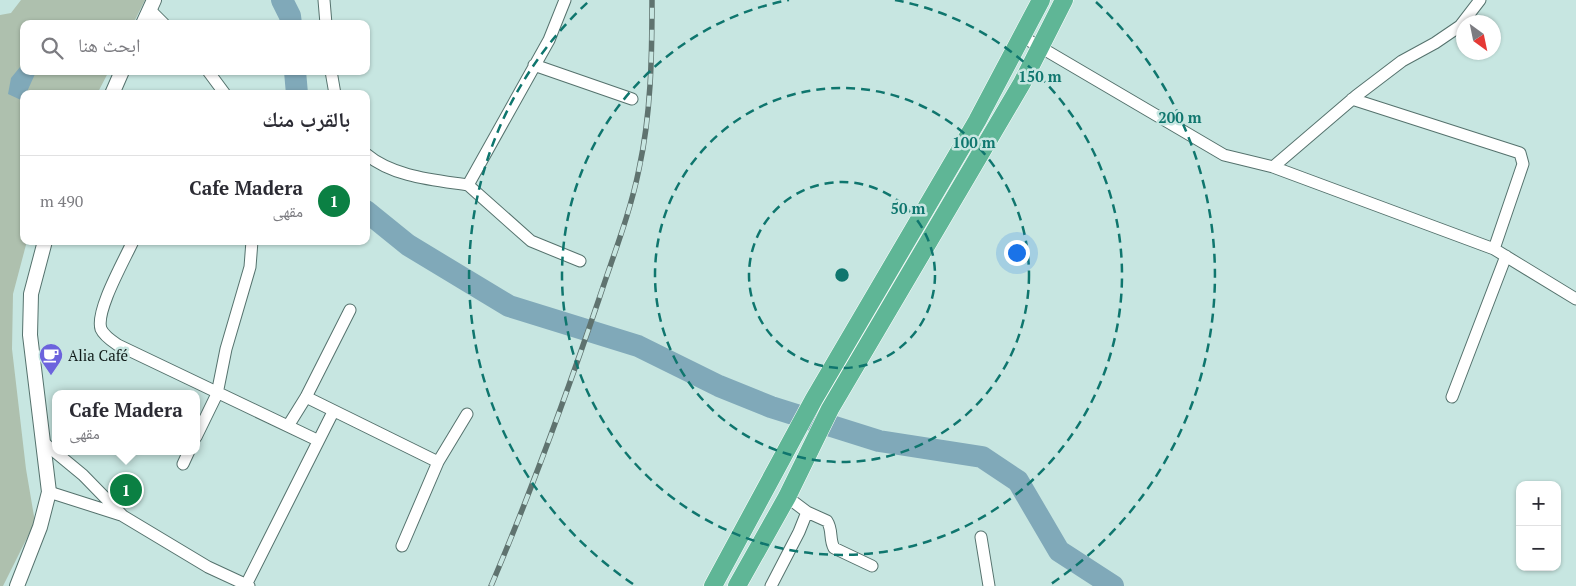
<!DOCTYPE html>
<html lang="ar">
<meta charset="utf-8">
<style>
:root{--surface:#fff;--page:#f7f7f7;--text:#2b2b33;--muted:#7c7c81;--line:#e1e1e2;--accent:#0b8043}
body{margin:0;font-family:"PT Serif","Noto Naskh Arabic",serif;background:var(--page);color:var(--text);direction:rtl}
.controls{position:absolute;right:15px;bottom:15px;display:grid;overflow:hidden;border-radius:10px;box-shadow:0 1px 4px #0004}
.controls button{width:45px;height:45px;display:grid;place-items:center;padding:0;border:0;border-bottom:1px solid var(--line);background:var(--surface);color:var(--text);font:25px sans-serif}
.compass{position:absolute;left:1456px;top:15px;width:45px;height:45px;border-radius:50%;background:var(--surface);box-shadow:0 1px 4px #0004;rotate:147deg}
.you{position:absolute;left:1016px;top:252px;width:18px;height:18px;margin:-12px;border:4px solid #fff;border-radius:50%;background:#1a73e8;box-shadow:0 0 0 8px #1a73e833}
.badge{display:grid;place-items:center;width:32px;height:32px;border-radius:50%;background:var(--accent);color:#fff;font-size:16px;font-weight:700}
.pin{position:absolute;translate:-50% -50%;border:2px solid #fff;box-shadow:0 1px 5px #0006}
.popup{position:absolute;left:52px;top:390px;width:148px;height:65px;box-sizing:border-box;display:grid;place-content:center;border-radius:10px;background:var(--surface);filter:drop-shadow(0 1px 4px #0005);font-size:16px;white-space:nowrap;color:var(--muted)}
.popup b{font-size:19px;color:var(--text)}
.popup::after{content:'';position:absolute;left:50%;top:100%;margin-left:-10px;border:10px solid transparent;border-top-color:var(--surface)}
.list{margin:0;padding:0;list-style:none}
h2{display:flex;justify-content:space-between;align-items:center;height:65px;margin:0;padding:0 20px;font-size:21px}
h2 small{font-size:16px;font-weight:400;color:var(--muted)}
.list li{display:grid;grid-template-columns:32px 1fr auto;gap:15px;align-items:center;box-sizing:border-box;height:90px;padding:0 20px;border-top:1px solid var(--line)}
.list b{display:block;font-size:19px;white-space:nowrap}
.list p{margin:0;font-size:16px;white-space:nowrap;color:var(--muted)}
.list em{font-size:16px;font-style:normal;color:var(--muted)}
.icon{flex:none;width:28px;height:28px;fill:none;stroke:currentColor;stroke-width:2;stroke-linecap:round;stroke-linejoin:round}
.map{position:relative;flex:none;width:1576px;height:586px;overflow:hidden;direction:ltr}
.search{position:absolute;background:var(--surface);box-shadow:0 1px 4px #0004;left:20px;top:20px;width:350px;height:55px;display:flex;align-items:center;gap:12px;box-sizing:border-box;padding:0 18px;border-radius:10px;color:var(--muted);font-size:19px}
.panel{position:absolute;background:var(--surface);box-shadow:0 1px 4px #0004;left:20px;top:90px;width:350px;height:155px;border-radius:10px;direction:rtl}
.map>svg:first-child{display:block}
</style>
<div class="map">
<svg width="1576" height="586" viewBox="0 0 1576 586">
<rect width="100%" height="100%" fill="#c7e6e1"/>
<!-- green -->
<path fill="#aec0ae" d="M21 0H145L133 24H24V71H109L97 94H24V241H27L13 294 12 349 26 469 35 522 3 586H0V15L11 13Z"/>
<!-- water -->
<path fill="#80a9b9" d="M20 67 24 71 35 74 26 94H24L23 101 8 94 11 78Z"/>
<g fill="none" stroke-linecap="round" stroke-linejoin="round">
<!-- river -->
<path stroke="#80a9b9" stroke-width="22" d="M282 0 290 16 291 24
M295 71 297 94
M366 211 408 245 509 306 638 346 719 386 771 407 879 441 982 457 1018 481 1059 551 1113 586"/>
<!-- minor casing -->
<g stroke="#55726d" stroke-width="13">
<path id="minor" d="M324 0 326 24
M150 10 164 24
M1023 37 1224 155 1273 167 1494 249 1576 299
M534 65 632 99
M208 71 225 94
M331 71 335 94
M1352 99 1520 153 1523 164 1494 249
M366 154C393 177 435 180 468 185L549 40 565 0
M1273 167 1356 96 1402 61 1435 43 1460 26 1480 0
M468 185 531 241 580 261
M133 241C125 259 95 311 101 329 104 336 112 341 118 345L317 440
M306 397 438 462
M1452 397 1506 256
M288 426 306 397 350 310
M196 437 217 394 226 349 250 267 252 241
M43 442 83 475 123 516 208 567 249 586
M183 464 189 451
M49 492 121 515
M807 512 827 521C833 530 829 539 834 548L872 566
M981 537 989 586
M402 546 438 462 467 414
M246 585 333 412
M771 586 799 532 807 512 787 497"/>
</g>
<!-- tertiary casing -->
<g stroke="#55726d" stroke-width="16">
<path id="tertiary" d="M143 24 154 0
M112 94 122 71
M17 586 40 527 49 492 30 335 31 294 45 241"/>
</g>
<!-- trunk casing -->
<g stroke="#fff" stroke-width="19">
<path id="trunk" d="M713 586 814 399 977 121 1041 0
M737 586 787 497 830 409 1022 83 1064 0"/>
</g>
<!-- minor -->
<use href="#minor" stroke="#fff" stroke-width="11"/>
<!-- tertiary -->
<use href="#tertiary" stroke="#fff" stroke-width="14"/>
<!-- trunk -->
<use href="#trunk" stroke="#5fb696" stroke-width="18"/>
<!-- rail casing -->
<g stroke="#5f736f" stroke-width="5.5">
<path id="rail" d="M491 586C531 492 566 396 599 299 613 256 630 214 639 169 651 114 652 57 652 0"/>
</g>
<!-- rail -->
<use href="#rail" stroke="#c7e6e1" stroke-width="4" stroke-dasharray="11" stroke-linecap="butt"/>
</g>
<!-- distance rings -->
<g fill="none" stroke="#0f766e" stroke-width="2.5" stroke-dasharray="9 6">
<circle cx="842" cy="275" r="93"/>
<circle cx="842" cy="275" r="187"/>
<path d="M895 0A280 280 0 1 1 789 0"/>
<path d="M633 584A373 373 0 0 1 588 2M1096 2A373 373 0 0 1 1051 584"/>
</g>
<!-- icons -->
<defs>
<g id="cafe-pin" transform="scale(1.25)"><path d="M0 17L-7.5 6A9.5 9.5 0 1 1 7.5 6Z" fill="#6c63dd" stroke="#c7e6e1"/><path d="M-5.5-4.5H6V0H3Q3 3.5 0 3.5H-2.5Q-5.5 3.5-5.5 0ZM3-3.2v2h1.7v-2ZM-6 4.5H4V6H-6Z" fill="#fff"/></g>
</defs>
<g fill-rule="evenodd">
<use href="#cafe-pin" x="51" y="355"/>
</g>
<g text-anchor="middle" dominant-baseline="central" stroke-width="5" stroke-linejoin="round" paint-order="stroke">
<!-- poi labels -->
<g font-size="15" fill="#101b19" stroke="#c7e6e1" text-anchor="start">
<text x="68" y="355">Alia Café</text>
</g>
</g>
<circle cx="842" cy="275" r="8" fill="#0f766e" stroke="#c7e6e1" stroke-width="2.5"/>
<g font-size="15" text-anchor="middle" font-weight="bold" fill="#0f766e" stroke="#c7e6e1" stroke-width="5" stroke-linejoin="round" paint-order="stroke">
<text x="1040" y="82">150 m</text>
<text x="1180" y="123">200 m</text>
<text x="974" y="148">100 m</text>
<text x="908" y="214">50 m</text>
</g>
</svg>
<div class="controls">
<button>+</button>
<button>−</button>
</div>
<svg class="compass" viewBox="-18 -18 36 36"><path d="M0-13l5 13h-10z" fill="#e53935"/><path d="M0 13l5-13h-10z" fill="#7c7c81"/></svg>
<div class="you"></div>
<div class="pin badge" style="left:126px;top:490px">1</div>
<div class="popup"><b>Cafe Madera</b>مقهى</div>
<div class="search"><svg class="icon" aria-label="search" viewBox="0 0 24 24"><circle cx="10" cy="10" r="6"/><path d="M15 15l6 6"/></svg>ابحث هنا</div>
<section class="panel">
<h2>بالقرب منك<small></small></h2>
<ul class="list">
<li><span class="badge">1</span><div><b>Cafe Madera</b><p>مقهى</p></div><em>490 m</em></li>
</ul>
</section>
</div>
